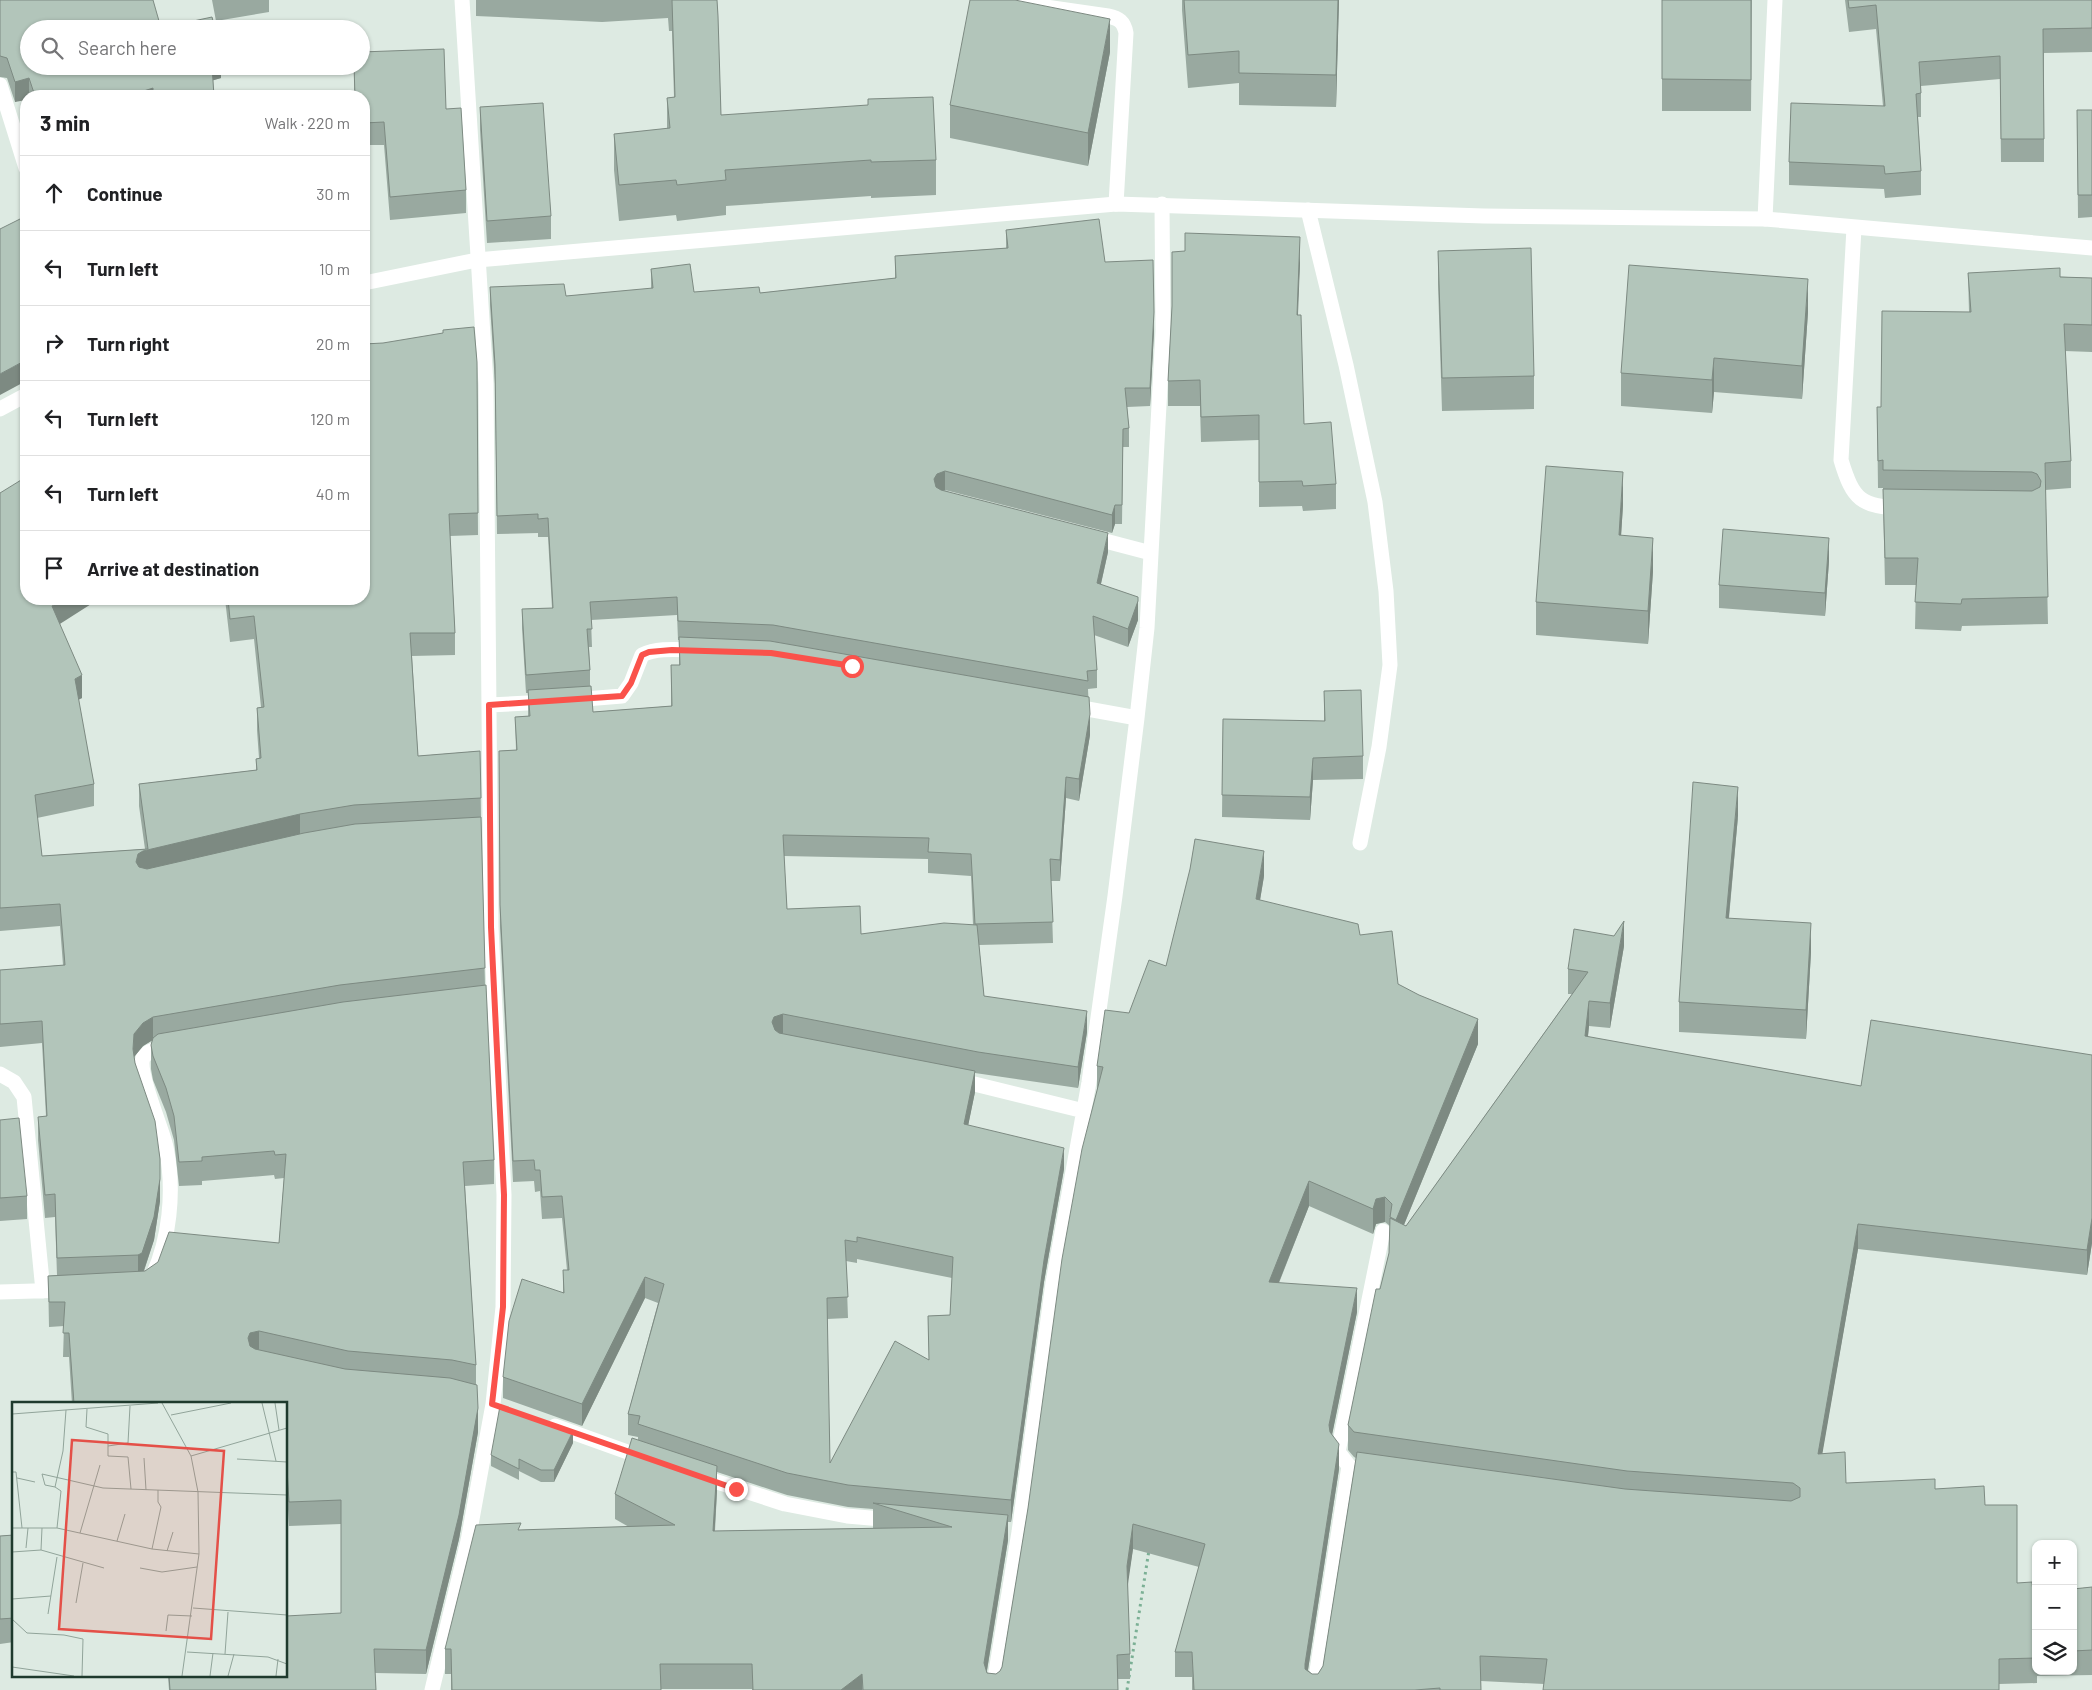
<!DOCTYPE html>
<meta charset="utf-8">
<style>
:root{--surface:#fff;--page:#f2f2f2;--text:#202124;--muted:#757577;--line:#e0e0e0}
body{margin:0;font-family:Barlow,sans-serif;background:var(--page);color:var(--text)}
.controls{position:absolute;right:15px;bottom:15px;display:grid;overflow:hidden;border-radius:10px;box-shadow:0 1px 4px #0004}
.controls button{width:45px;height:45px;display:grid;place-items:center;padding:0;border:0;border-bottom:1px solid var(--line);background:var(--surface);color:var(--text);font:25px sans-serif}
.stop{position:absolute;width:15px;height:15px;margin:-11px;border:4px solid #fa524b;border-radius:50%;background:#fff}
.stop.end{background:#fa524b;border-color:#fff;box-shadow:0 1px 5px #0008}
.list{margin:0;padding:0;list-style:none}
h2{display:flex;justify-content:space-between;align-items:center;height:65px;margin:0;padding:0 20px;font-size:21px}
h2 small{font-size:16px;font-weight:400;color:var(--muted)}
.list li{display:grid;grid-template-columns:32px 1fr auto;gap:15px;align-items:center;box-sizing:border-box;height:75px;padding:0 20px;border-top:1px solid var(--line)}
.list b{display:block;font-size:19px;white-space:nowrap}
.list em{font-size:16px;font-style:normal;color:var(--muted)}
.icon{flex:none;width:28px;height:28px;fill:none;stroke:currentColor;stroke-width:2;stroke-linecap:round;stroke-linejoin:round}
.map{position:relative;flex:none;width:2092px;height:1690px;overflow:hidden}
.search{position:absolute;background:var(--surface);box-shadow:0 1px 4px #0004;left:20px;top:20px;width:350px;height:55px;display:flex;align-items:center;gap:12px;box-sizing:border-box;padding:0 18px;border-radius:28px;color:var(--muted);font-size:19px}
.panel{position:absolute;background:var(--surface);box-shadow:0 1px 4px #0004;left:20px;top:90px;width:350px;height:515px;border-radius:20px}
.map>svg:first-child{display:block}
</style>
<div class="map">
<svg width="2092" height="1690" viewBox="0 0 2092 1690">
<rect width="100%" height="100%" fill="#ddeae2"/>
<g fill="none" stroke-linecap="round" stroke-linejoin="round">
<!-- path -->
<path stroke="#7bb095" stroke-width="3" stroke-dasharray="2.5 4" stroke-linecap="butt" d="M1127 1690 1149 1550"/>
<!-- service -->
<path stroke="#fff" stroke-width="15" d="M998 0 1108 16C1119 18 1124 22 1126 33L1116 204"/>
<!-- minor -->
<path stroke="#fff" stroke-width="15" d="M0 85 26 168
M1308 210 1346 365 1375 502 1386 591 1390 665 1379 747 1360 843
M1765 219 1775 0
M1854 228 1841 460C1853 500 1861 507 1903 508
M1090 537 1151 553
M573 700 622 696 631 683 642 655C659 647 679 650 698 650
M489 705 547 702
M1071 706 1137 718
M0 1074 14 1082 24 1097 43 1291
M954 1079 1084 1111
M150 1282C170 1241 175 1191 166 1147 162 1127 137 1073 143 1058 148 1049 162 1048 171 1047
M0 1292 68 1290
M555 1426 647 1459
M699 1476 785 1504 847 1516 893 1520
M432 1690 468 1541 493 1404 503 1307 504 1195 491 927 486 384 462 0
M993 1690 1019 1532 1053 1283 1089 1082 1115 896 1137 718 1147 628 1163 331 1162 204
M1314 1690 1349 1466 1338 1452 1383 1231"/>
<!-- tertiary -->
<path stroke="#fff" stroke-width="15" d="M364 283 477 260 1116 204 1484 216 1765 219 2092 248
M0 409 26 395"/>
</g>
<!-- wall -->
<path fill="#99a9a0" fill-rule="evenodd" d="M0 0 161 28 221 66V78L213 80 214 96H26L15 102 7 78 0 77Z
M212 0H269V12L216 21Z
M476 0H717L721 115 936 160V195L871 198V196L726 206V215L677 221 676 215 619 221 614 170V134L667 129V98L674 97 672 31H669L668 18 602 22 476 16Z
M1182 0H1339L1336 107 1239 105V83L1188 88 1182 10Z
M1662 0H1752L1751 111H1662Z
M1845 0H2092V52L2044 53V162H2001L2000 79 1921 86V117H1918L1921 171V195L1885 198 1884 189 1789 185V162L1883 106 1876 29 1849 32Z
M1110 52 1088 166 950 138V105Z
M354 66H361L446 109 466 190V213L390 220 384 145H364V96H354Z
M480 107 551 216V239L487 243 480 130Z
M2077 110H2092V217L2078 218Z
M1006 230 1105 262 1154 331 1150 406 1127 407 1129 428V447H1123L1122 524H1115L1112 533 945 490H944L1108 552 1101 584 1138 620 1128 647 1094 635 1097 670V688L1088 689 1090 735 1079 801 1066 798 1060 881H1051L1053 943 979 945 984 996 1087 1032 1078 1088 975 1073V1092L968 1125 1064 1169 1044 1282 1011 1522H1008V1540L987 1671V1673L996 1674 1000 1671 1002 1667 1097 1091V1066L1129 1013 1166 966 1264 876 1260 900 1360 935 1398 984 1478 1044 1404 1225 1406 1226 1572 994H1568V969L1624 946 1610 1028 1589 1026 1588 1037 1861 1086 2092 1055V1243L2087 1275 1858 1249 1822 1453 1846 1483 1935 1489 1985 1505 2017 1583 2033 1593 2036 1592V1671H2073V1589L2092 1587V1675L2037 1676V1683L1999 1684H1544L1481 1681V1690H1192V1677H1175V1652L1199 1567 1133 1549 1127 1585 1130 1654V1679H1118V1690H752V1689H661V1690H451V1674H445V1649L521 1530 629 1527 615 1519V1494L638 1440V1437L628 1435V1414L658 1303 645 1298 582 1426 503 1398V1377L563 1293V1270H567L562 1218 542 1219 540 1191 535 1192 534 1181 513 1182 500 927 499 751 516 750 515 717 528 716V693H526L522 628V609L552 608 548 537H538V533L497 534 495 384 490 305V287L566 296 651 289V269L694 292 760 293 895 278V256L1006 248ZM677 615 678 640H679V665H671V706L593 712 590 686V670L589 647H592L591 620ZM784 856 928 859V873L971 876 973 925 861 934 787 909ZM1309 1206 1373 1234 1376 1224 1385 1222 1390 1226 1389 1253 1348 1425V1450L1354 1457 1356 1458 1323 1666 1318 1674H1312L1308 1670 1339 1469 1332 1434 1357 1312 1279 1283ZM857 1259 952 1278 950 1315 928 1316 929 1359 830 1463 827 1319 848 1318 846 1261 857 1263ZM717 1472 787 1495 848 1507 873 1509V1528H874L715 1531 717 1491Z
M1438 251 1534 376V409L1442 411 1438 284Z
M1300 263 1297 315 1304 424 1336 484V509L1303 511 1302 506 1259 507V440L1201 442 1200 406H1168V381L1172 309Z
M1968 273 2092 278V352L2065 351 2071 461V488L2045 490 2048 624 1962 626 1961 631 1915 629 1916 585H1885L1883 498V488H1878L1877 407H1881L1969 312Z
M1808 312 1802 399 1714 392 1712 413 1621 406V373Z
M477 362 478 535 450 536 455 633V655L412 656 418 756 480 751 481 817 485 986 494 1160V1184L465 1186 476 1365V1385L478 1432 459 1539 426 1674 375 1673 376 1690H169L168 1676H286L341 1613V1524L289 1526 286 1476V1404H72L69 1357H63L64 1326 49 1327 48 1276 57 1275 55 1217 45 1218 38 1140V1117L46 1116 42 1043 0 1047V970L63 965 60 926 0 931V493L60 624 82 698 78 700 94 784V806L37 818 42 856 145 849 139 806V784L256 770V759L259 758 257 730V708L261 707 254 639 230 642 225 599H364ZM152 1040 151 1045V1069L153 1080 166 1112 174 1140 179 1186 202 1185V1181L274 1175 275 1179 284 1178 279 1243 144 1271 154 1240 160 1201 134 1057 143 1046Z
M1623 505 1621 535 1653 571 1648 644 1536 635V602Z
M1829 561 1825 616 1719 608V585Z
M1324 691 1363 756V779L1313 780 1310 820 1222 817 1223 719 1324 721Z
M1738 816 1729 918 1811 952 1806 1039 1679 1032V1002Z
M0 1120 27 1196V1219L0 1221Z
M573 1443 554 1482H541L519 1471V1480L491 1466V1455Z
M14 1535V1642L0 1644V1536Z"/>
<!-- shaded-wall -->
<path fill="#7d8a82" d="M1338 0H1339L1336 107V75Z
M1110 19V52L1088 166V133Z
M211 66H221V78L211 81Z
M29 78V96H26V100L15 102V82Z
M153 88V96H128Z
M1300 237V263L1297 340V315Z
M1808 279V312L1802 399V366Z
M1154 312V331L1150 406V388Z
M1714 358V392L1712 413V380Z
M26 360V381L0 395V374Z
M945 471V490L937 492 934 479 937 474Z
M1623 472V505L1619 568V535Z
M1115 505V524L1112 533V515Z
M1108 533V552L1097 601V583Z
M1653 538V571L1648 644V611Z
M1829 538V561L1825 616V593Z
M1138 597V620L1128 647V629Z
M64 599H99L52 629V606Z
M82 675V698L75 701V679Z
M1090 714V735L1079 801V779Z
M1313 758V780L1310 820V797Z
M1066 777V798L1060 881V860Z
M1738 787V816L1726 947V918Z
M300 814V837L143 874 136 862 138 854 143 851Z
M1264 851V876L1256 924V899Z
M1624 921V946L1610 1028V1003Z
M1811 923V952L1806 1039V1010Z
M1589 1001V1026L1585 1061V1036Z
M1087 1011V1032L1078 1088V1067Z
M783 1014V1036L772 1044V1022L774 1017Z
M153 1017V1040L143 1046 134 1057 133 1049 134 1034 143 1023Z
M1478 1019V1044L1396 1244V1220Z
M975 1071V1092L964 1146V1124Z
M1064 1148V1169L1044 1282 1011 1522V1500L1044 1260Z
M160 1159V1201L154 1240 142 1276 138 1278V1255Z
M1309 1181V1206L1269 1307V1282Z
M1385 1197V1222L1376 1224 1373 1234V1209L1376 1199Z
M2092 1218V1243L2087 1275V1250Z
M1858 1224V1249L1818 1479V1454Z
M645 1277V1298L582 1426V1404Z
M1357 1288V1312L1329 1450V1425Z
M259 1331V1355L250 1357 248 1338 250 1333Z
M478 1408V1432L459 1539 426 1674V1650Z
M573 1431V1443L554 1482V1470Z
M1339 1444V1469L1305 1689V1664Z
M717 1466V1491L713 1556V1531Z
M1008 1515V1540L984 1688V1663Z
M1133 1524V1549L1127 1591V1566Z
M862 1674V1690H841Z"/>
<!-- building -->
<path fill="#b2c5ba" stroke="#7d8a82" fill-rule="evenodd" d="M0 0H153L161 28 212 17 215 29H29V66H212L214 96H153V88L128 96H35L29 78 15 82 7 58 0 56Z
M672 0H717L718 16 721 115 868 105V99L933 97 936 160 871 162V160L725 170 726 180 677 185 676 180 619 185 614 134 670 128 667 98 675 97Z
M970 0H1015L1110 19 1088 133 950 105Z
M1184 0H1338L1336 75 1239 73V51L1188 55Z
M1662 0H1751V80L1662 79Z
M1848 0H2092V28L2043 29 2044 139H2001L2000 56 1919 62 1921 93 1916 94 1921 171 1885 174 1884 166 1789 162 1791 103 1885 106 1876 5 1849 8Z
M444 49 446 109 461 108 466 190 390 197 384 122 364 123V96H355L354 66H361V52Z
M543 103 551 216 487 221 480 107Z
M2077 110H2092V195H2078Z
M22 218 26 227V360L0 374V229Z
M1099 219 1105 262 1153 260 1154 312 1150 388H1125L1129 428 1123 429 1122 505H1115L1112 515 945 471 937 474 934 479 936 487 941 490 1108 533 1097 583 1138 597V601L1128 629 1093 616 1097 670 1087 671 1088 681 773 625 678 621 677 597 590 602 592 629H587L590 670 526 675 522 609 553 608 548 518 538 519V514L497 516 495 365 490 287 564 284 566 296 653 288 651 269 690 264 694 292 759 287 760 293 896 278 895 256 1008 248 1006 230Z
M1185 233 1300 237 1297 315H1301L1304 424 1331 422 1336 484 1303 486 1302 481 1259 482V415L1201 417 1200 380 1168 381 1172 306V252L1185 251Z
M1531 248 1534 376 1442 378 1438 251Z
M1629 265 1808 279 1802 366 1714 358 1712 380 1621 373Z
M2060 268V277L2092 278V325L2064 324 2071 461 2045 463 2048 597 1962 599 1961 604 1915 602 1918 558H1885L1883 489 2032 491 2040 487 2041 481 2037 474 2032 472 1883 470V460L1878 461 1877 407H1881L1882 311 1971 312 1968 273Z
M474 327 477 362 478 513 449 514 455 633H410L418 756 480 751 481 798 354 805 300 814 143 851 138 854 136 862 139 867 147 869 304 833 355 824 481 817 485 968 340 985 153 1017 143 1023 134 1034 133 1049 135 1063 155 1121 160 1159V1179L154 1217 142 1253 138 1255 57 1258 55 1194 45 1195 38 1117 47 1116 42 1021 0 1024V970L65 965 60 904 0 908V493L26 477V599H64L52 606 82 675 75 679 94 784 35 795 42 856 148 849 139 784 257 770 256 759 261 758 257 708 264 707 254 616 230 619 228 599H364V344L383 343 443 333V330Z
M1546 466 1623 472 1619 535 1653 538 1648 611 1536 602Z
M1723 529 1829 538 1825 593 1719 585Z
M679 637 770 641 1089 697 1090 714 1079 779 1066 777 1060 860 1050 859 1053 922 975 924 971 854 928 852 929 838 783 835 787 909 860 906 861 934 944 923 977 925 984 996 1087 1011 1078 1067 978 1052 783 1014 774 1017 772 1022 775 1030 779 1033 975 1071 964 1124 1064 1148 1044 1260 1011 1500 848 1485 787 1473 638 1424 640 1416 628 1414 664 1284 645 1277 582 1404 503 1377 509 1321 522 1279 564 1293 563 1270H569L562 1196 542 1197 540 1170H535L534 1160 513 1161 500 905 499 751 517 750 515 717 530 716 528 690 591 686 593 712 672 706 671 665H680ZM857 1237 953 1257 950 1315 928 1316 929 1360 895 1341 830 1463 827 1298 848 1297 845 1240 857 1242Z
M1361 690 1363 756 1313 758 1310 797 1222 795 1223 719 1325 721 1324 691Z
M1693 782 1738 787 1726 918 1811 923 1806 1010 1679 1002Z
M1195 839 1264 851 1256 899 1358 924 1360 935 1392 931 1398 984 1419 995 1478 1019 1396 1220 1390 1217 1392 1204 1385 1197 1376 1199 1373 1209 1309 1181 1269 1282 1357 1288 1329 1425 1330 1432 1339 1444 1305 1664V1669L1312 1674H1318L1323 1666 1357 1452 1625 1489 1791 1501 1800 1497V1488L1793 1483 1627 1471 1354 1432 1348 1425 1376 1289H1380L1389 1253 1390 1218 1406 1226 1588 972 1568 969 1574 929 1614 936 1624 921 1610 1003 1589 1001 1585 1036 1861 1086 1871 1020 2092 1055V1218L2087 1250 1858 1224 1818 1454 1845 1452 1846 1483 1935 1479V1489L1984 1486 1985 1505H2017V1583L2032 1582 2033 1593 2036 1592V1658L1999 1659V1690H1543L1547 1659 1480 1656 1481 1690H1440V1688L1415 1690H1194L1192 1652H1175L1205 1544 1133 1524 1127 1566 1130 1654 1117 1655 1118 1690H863L862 1674 841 1690H753L752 1664H660L661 1690H452L451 1649H445L476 1525 521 1523 518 1530 675 1525 615 1494 632 1438 717 1466 713 1531 952 1527 873 1503 1008 1515 984 1663 987 1673 996 1674 1000 1671 1002 1667 1028 1508 1062 1259 1082 1149 1103 1067 1097 1066 1105 1010 1129 1013 1149 960 1166 966 1190 869Z
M486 985 494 1160 463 1162 476 1365 452 1360 348 1351 259 1331 250 1333 248 1338 250 1346 255 1349 345 1369 450 1378 477 1385 478 1408 459 1515 426 1650 374 1649 376 1690H170L169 1676H286V1616L341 1613V1500L289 1502 286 1452V1404H74L69 1333H63L65 1302H49L48 1276 145 1271 158 1262 169 1232 279 1243 286 1154 275 1155 274 1151 202 1157V1161L179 1162 174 1116 166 1088 153 1056 151 1045 153 1038 158 1034 343 1002Z
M19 1118 27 1196 0 1198V1120Z
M500 1406 573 1431 554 1470H541L519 1459V1469L491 1455Z
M14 1535V1618L0 1619V1536Z
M2092 1587V1650L2073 1651V1589Z"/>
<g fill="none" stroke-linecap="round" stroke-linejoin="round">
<!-- route -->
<path stroke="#fa524b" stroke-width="6" d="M736 1489 492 1404 503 1307 504 1195 491 927 489 705 622 696 631 683 642 655 649 652 672 650 771 653 852 666"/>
</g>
<!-- overview -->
<g transform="translate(12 1402)">
<rect width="275" height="275" fill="#ddeae2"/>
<path fill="none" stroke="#91a49a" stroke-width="1" d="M150 1 179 54 186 90 187 152 170 274M250 1 264 59M263 1 267 28M75 7 74 25 96 32V54L116 55 119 87M0 12 146 1M159 13 219 1M96 44 116 41 118 4M179 54 275 26M132 56 134 88M225 57 275 60M0 70H4L10 126M5 76 23 80M43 85 33 83 30 72 91 86 275 93M0 126H45L140 147 187 152M30 126 29 148 92 166M45 126 49 89 43 85 51 49 54 8M68 131 88 63M105 139 113 112M14 146 16 126M140 147 149 105 146 100V88M155 149 161 130M0 150 29 148M128 166 150 170 185 165M0 197 39 194M64 201 71 161M181 206 275 213M36 212 45 155M0 217 15 231 52 233 71 237 70 274M154 229 156 213 180 214M175 250 256 255 275 262M213 252 216 210M0 265 62 274M198 274 201 251M216 274 222 252M264 274 266 257"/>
<path fill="#e45048" fill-opacity="0.15" stroke="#e45048" stroke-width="2.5" d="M60 38 212 49 199 237 47 227Z"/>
<rect width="275" height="275" fill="none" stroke="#1e3a2d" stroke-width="2.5"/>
</g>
</svg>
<div class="controls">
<button>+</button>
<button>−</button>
<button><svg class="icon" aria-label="layers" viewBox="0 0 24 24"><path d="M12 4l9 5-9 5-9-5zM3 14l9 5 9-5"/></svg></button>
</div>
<div class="stop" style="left:852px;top:666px"></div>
<div class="stop end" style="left:736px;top:1489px"></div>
<div class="search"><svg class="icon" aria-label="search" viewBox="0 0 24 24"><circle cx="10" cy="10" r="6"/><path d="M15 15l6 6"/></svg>Search here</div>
<section class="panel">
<h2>3 min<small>Walk · 220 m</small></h2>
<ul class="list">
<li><svg class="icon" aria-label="ahead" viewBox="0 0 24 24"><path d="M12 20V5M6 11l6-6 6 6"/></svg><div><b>Continue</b></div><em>30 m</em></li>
<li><svg class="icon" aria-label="left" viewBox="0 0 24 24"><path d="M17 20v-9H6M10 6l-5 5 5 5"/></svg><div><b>Turn left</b></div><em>10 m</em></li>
<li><svg class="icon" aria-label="right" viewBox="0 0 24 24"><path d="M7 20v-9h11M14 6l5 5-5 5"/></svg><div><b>Turn right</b></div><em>20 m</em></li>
<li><svg class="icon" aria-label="left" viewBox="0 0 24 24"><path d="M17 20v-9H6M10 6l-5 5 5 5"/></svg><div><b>Turn left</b></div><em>120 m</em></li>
<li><svg class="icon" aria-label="left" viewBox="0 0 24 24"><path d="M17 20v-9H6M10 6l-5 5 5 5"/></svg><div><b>Turn left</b></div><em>40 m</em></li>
<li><svg class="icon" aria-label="arrive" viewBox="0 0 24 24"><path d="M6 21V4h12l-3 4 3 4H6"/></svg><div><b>Arrive at destination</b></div></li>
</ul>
</section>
</div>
